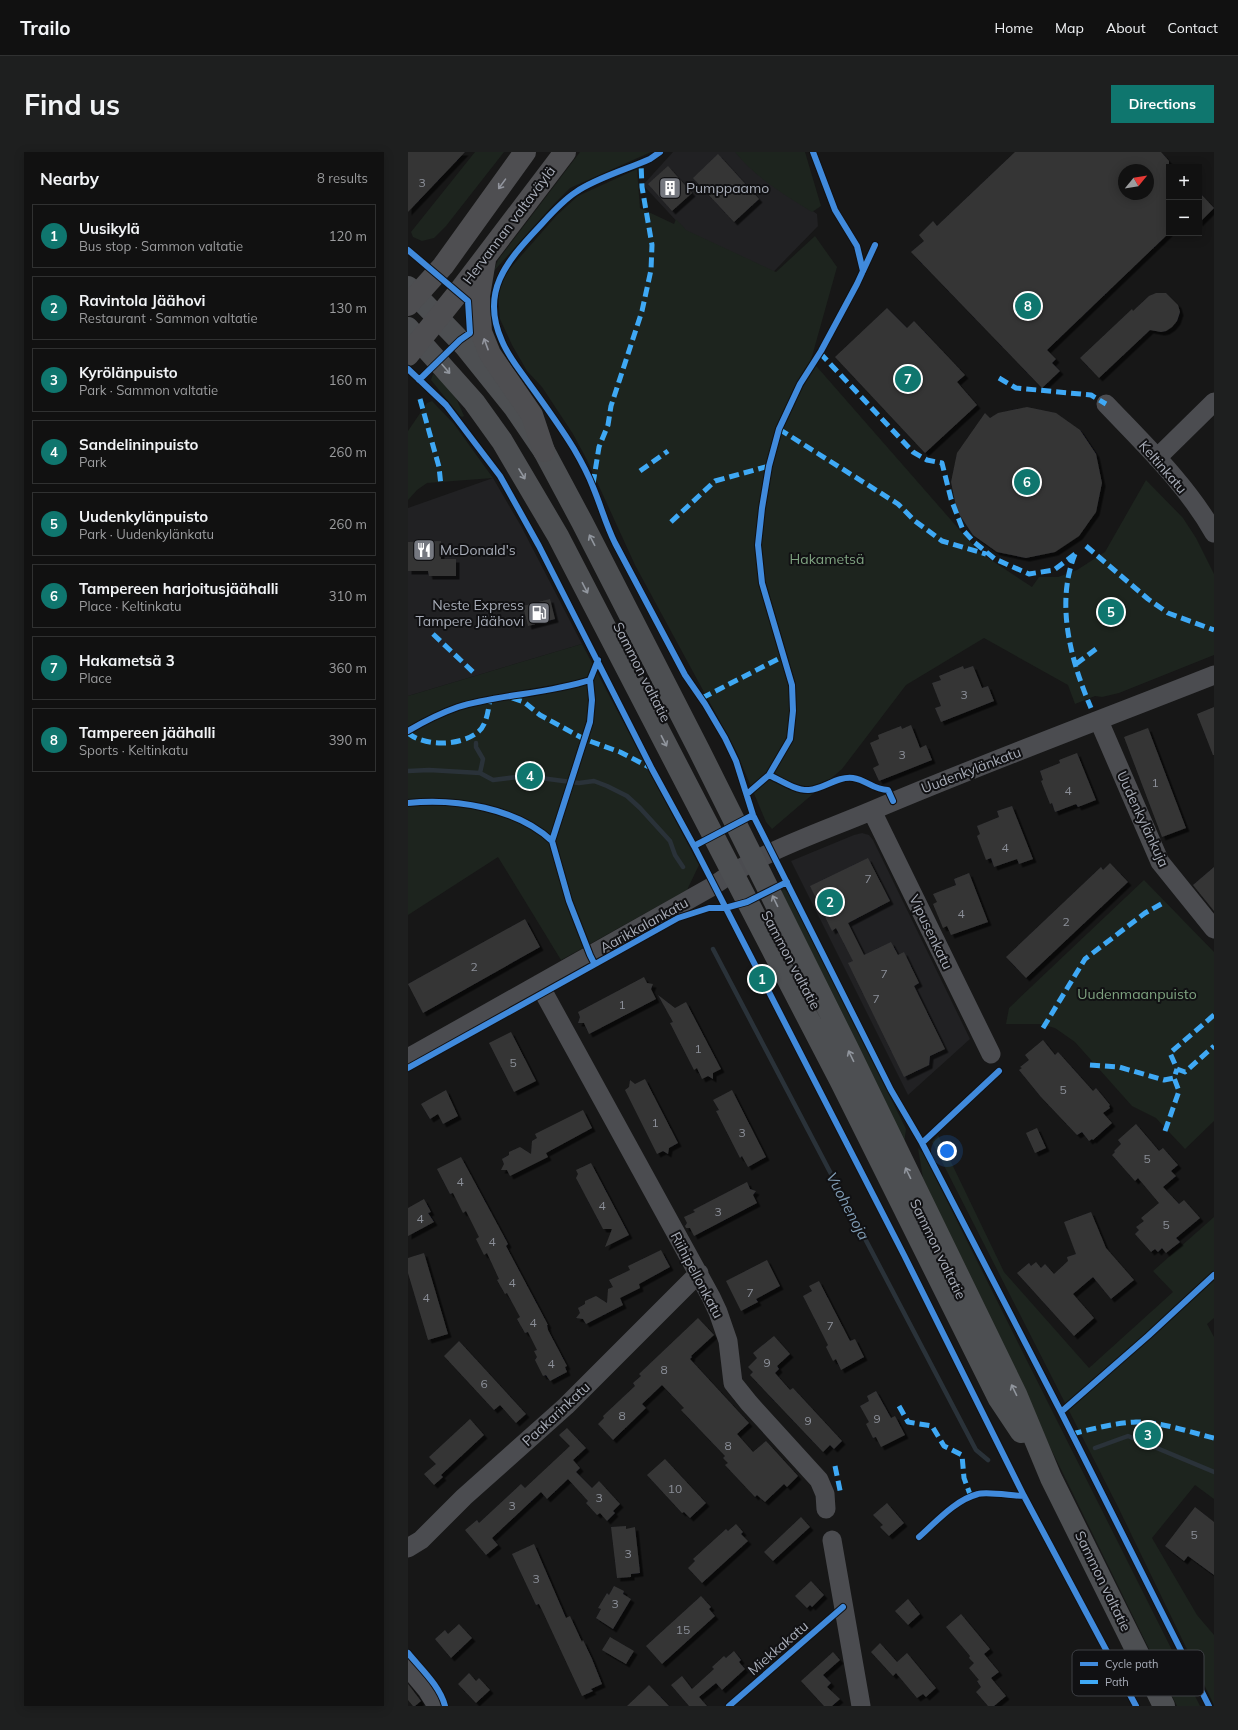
<!DOCTYPE html>
<meta charset="utf-8">
<style>
:root{--surface:#111;--page:#1e1f1f;--text:#f1f3f6;--muted:#9c9d9f;--line:#303131;--accent:#0f766e}
body{margin:0;font-family:Mulish,sans-serif;background:var(--page);color:var(--text)}
.controls{position:absolute;right:12px;top:12px;display:grid;overflow:hidden;border-radius:0px;box-shadow:0 2px 10px #0003}
.controls button{width:36px;height:36px;display:grid;place-items:center;padding:0;border:0;border-bottom:1px solid var(--line);background:var(--surface);color:var(--text);font:20px sans-serif}
.compass{position:absolute;left:710px;top:12px;width:36px;height:36px;border-radius:50%;background:var(--surface);box-shadow:0 2px 10px #0003;rotate:60deg}
.you{position:absolute;left:539px;top:999px;width:14px;height:14px;margin:-10px;border:3px solid #fff;border-radius:50%;background:#1a73e8;box-shadow:0 0 0 6px #1a73e833}
.badge{display:grid;place-items:center;width:26px;height:26px;border-radius:50%;background:var(--accent);color:#fff;font-size:13px;font-weight:700}
.pin{position:absolute;translate:-50% -50%;border:2px solid #fff;box-shadow:0 1px 4px #0006}
.list{margin:0;padding:0;list-style:none}
h2{display:flex;justify-content:space-between;align-items:center;height:52px;margin:0;padding:0 16px;font-size:17px}
h2 small{font-size:13px;font-weight:400;color:var(--muted)}
.list li{display:grid;grid-template-columns:26px 1fr auto;gap:12px;align-items:center;box-sizing:border-box;height:64px;margin:0 8px 8px;padding:0 8px;border:1px solid var(--line);border-radius:0px}
.list b{display:block;font-size:15px;white-space:nowrap}
.list p{margin:0;font-size:13px;white-space:nowrap;color:var(--muted)}
.list em{font-size:13px;font-style:normal;color:var(--muted)}
.map{position:relative;flex:none;width:806px;height:1554px;overflow:hidden;border-radius:0px}
header{display:flex;align-items:center;gap:24px;box-sizing:border-box;height:56px;padding:0 20px;background:var(--surface);border-bottom:1px solid var(--line)}
header strong{font-size:19px}
nav{display:flex;gap:22px;margin-inline-start:auto;font-size:14px}
.intro{display:flex;align-items:center;justify-content:space-between;box-sizing:border-box;height:96px;padding:0 24px}
h1{margin:0;font-size:28px}
.button{padding:10px 18px;border-radius:0px;background:var(--accent);color:#fff;font-size:14px;font-weight:700}
main{display:flex;gap:24px;padding:0 24px}
aside{flex:1;background:var(--surface);border-radius:0px;box-shadow:0 2px 10px #0003}
.map>svg:first-child{display:block}
</style>
<header>
<strong>Trailo</strong>
<nav><a>Home</a><a>Map</a><a>About</a><a>Contact</a></nav>
</header>
<div class="intro"><h1>Find us</h1><a class="button">Directions</a></div>
<main>
<aside>
<h2>Nearby<small>8 results</small></h2>
<ul class="list">
<li><span class="badge">1</span><div><b>Uusikylä</b><p>Bus stop · Sammon valtatie</p></div><em>120 m</em></li>
<li><span class="badge">2</span><div><b>Ravintola Jäähovi</b><p>Restaurant · Sammon valtatie</p></div><em>130 m</em></li>
<li><span class="badge">3</span><div><b>Kyrölänpuisto</b><p>Park · Sammon valtatie</p></div><em>160 m</em></li>
<li><span class="badge">4</span><div><b>Sandelininpuisto</b><p>Park</p></div><em>260 m</em></li>
<li><span class="badge">5</span><div><b>Uudenkylänpuisto</b><p>Park · Uudenkylänkatu</p></div><em>260 m</em></li>
<li><span class="badge">6</span><div><b>Tampereen harjoitusjäähalli</b><p>Place · Keltinkatu</p></div><em>310 m</em></li>
<li><span class="badge">7</span><div><b>Hakametsä 3</b><p>Place</p></div><em>360 m</em></li>
<li><span class="badge">8</span><div><b>Tampereen jäähalli</b><p>Sports · Keltinkatu</p></div><em>390 m</em></li>
</ul>
</aside>
<div class="map">
<svg width="806" height="1554" viewBox="0 0 806 1554">
<defs>
<filter id="shadow"><feDropShadow dx="3.5" dy="3.5" stdDeviation="0" flood-color="#0009"/></filter>
</defs>
<rect width="100%" height="100%" fill="#171717"/>
<!-- built -->
<path fill="#212123" d="M265 0H330L347 17 409 62 410 74 340 146 235 33Z
M85 326 113 374 174 492 0 544V356Z
M454 681 461 683 465 688 562 887 500 943 383 709 446 683Z"/>
<!-- green -->
<path fill="#1d241e" d="M67 0H96L38 74 26 86 14 89 5 85 3 80Z
M172 0H243L162 36 146 52 85 120 90 108Z
M327 0H397L413 54 404 60C375 42 348 26 327 0Z
M229 17 232 56 266 72 268 67 278 78 368 120 407 84 429 115 403 208 571 400 624 435 631 425H650L669 418 697 400 738 328 775 366 788 386 806 422V503L711 541 694 545 687 544 667 552 660 533 576 486 498 533 434 617 364 677 358 670 328 599 227 413 179 308 165 282 134 235 119 219 104 193 92 167 90 142 98 121 149 63 170 44Z
M25 222 37 232 48 246 56 264 54 265 52 264 23 228Z
M24 249 46 272 85 326 19 331 9 338 0 348V279L19 251Z
M174 492 291 713 279 738 153 808 90 705 0 763V544Z
M736 728 806 800V969L777 997 748 966 724 954 667 890 647 876 632 872H598L601 856Z
M376 737 381 741 498 977 496 992 373 739Z
M530 983 596 1120 681 1216 765 1140 745 1119 806 1065V1166L799 1172 806 1185V1347L787 1333 744 1386 789 1463 806 1483V1553L710 1355 524 990Z
M510 996 515 1001 792 1554H769L569 1146 515 1026Z"/>
<g fill="none" stroke-linecap="round" stroke-linejoin="round">
<!-- stream -->
<path stroke="#2a3239" stroke-width="4.5" d="M68 591V595L75 607 72 621
M0 619 21 618 72 621 85 628 117 624 171 631 186 629 199 634 219 644 232 656 262 689 267 703 275 715
M305 797 568 1298 580 1308
M687 1296 720 1284 806 1320"/>
</g>
<!-- building -->
<path fill="#353536" fill-rule="evenodd" filter="url(#shadow)" d="M0 0H57L0 60Z
M607 0H753L761 9V81L639 198 648 207 644 211 652 219 634 236 503 100 516 89 511 83 525 69 529 74ZM716 18H740V42H716Z
M310 2 351 47 326 70 285 26Z
M260 14 284 41 264 59 240 32Z
M791 40 806 56 791 71Z
M748 141H758L770 153 772 160 769 169 764 175 758 179 753 180 742 178 691 226 672 206 724 157 725 159 741 144Z
M479 156 499 176 506 169 543 208 557 223 549 230 569 253 517 301 427 205Z
M619 255 648 261 672 278 688 302 694 331 688 360 671 384 647 400 618 406 589 400 565 383 549 359 543 330 549 301 577 261 582 266 590 261Z
M33 389V407H48V424H21L20 419H0V390Z
M142 447 147 467 120 474 115 454Z
M555 514 556 517 565 514 574 536 580 534 586 549 533 570 527 556 533 554 524 531 533 528 531 524Z
M806 555V603H805L789 562Z
M503 573 512 596 518 593 524 608 471 629 465 616 471 613 462 591 471 587 470 583 493 574 494 577Z
M740 576 778 676 754 685 716 585Z
M669 601 688 648 670 655 668 652 647 660 644 651 642 652 633 629 635 628 632 619 652 611 651 608Z
M604 654 625 707 611 712 609 707 586 715 583 706 578 708 569 684 572 682 569 674 591 665 589 659Z
M460 706 482 749 440 771 456 803 483 790 490 803 496 800 511 831 506 834 537 897 522 904 521 913 496 925 440 811 445 809 428 776 424 779 402 734Z
M702 711 720 730 618 826 598 805 693 715 695 718Z
M806 715V759L785 733Z
M561 721 580 770 543 783 539 774 535 776 525 752 529 750 525 742 548 733 546 727Z
M117 767 132 795 15 861 0 832Z
M236 825 239 831 245 832 243 837 248 847 181 882 176 871H170L172 865 170 860Z
M250 843 267 856 278 850 313 917 305 921V927L300 924 294 927 289 916 286 918 262 871 265 870Z
M103 880 128 929 106 940 81 891Z
M635 888 647 903 650 900 685 939 688 936 702 953 701 954 702 956 695 961 704 971 685 988 684 987 681 989 674 980 669 983 633 945 611 918 614 916 612 915 621 908 617 903Z
M237 927 270 991 261 996 260 1002 255 999 249 1002 217 938 221 935 222 928 227 932Z
M38 938 50 964 35 972 30 962 22 967 13 952Z
M324 938 358 1005 340 1015 334 1004 332 1006 308 959 311 958 305 948Z
M175 958 184 976 138 1001 140 1005 102 1024 99 1018H93L96 1012 94 1007 101 1003V1000L112 995 123 1002 124 989 129 986 127 982Z
M728 972 751 999 755 996 770 1013 763 1019 768 1024 755 1035 771 1052 776 1048 792 1066 768 1086 772 1090 758 1101 754 1096 750 1100 747 1097 743 1100 727 1082 731 1078 728 1075 736 1069 733 1066 751 1051 730 1026 727 1029 704 1003 707 1000 706 999 713 992 710 988Z
M629 976 638 996 627 1001 618 981Z
M53 1005 100 1092 98 1094 140 1173H139L140 1178 159 1214 157 1215 159 1220 142 1229 138 1223 135 1224 127 1208 129 1205 126 1199 129 1198 120 1180 117 1181 109 1167 112 1165 99 1141 97 1142 89 1128 91 1127 79 1101 76 1103 68 1087 71 1085 58 1059 55 1061 45 1041 42 1042 29 1017Z
M183 1011 221 1083 197 1095 204 1077H195L168 1026 170 1022 168 1018Z
M339 1030 342 1037 348 1039 345 1043 349 1051 286 1084 282 1076H278L277 1074 279 1071 276 1065 287 1060 285 1058Z
M16 1047 23 1060 20 1061 26 1070 0 1084V1056Z
M683 1060 698 1096 726 1128 703 1147 685 1125 665 1142 686 1166 666 1184 609 1121 621 1111 623 1114 628 1110 633 1116 637 1112 646 1122 660 1109 659 1105 668 1102 656 1070Z
M253 1098 262 1115 231 1132 232 1136 212 1146 215 1153 178 1172 175 1167 168 1166 172 1161 170 1156 177 1152V1149L188 1144 199 1151 200 1137 205 1135 201 1128 222 1118 220 1114Z
M16 1101 40 1182 20 1188 0 1121V1106Z
M359 1108 372 1134 348 1147 350 1150 333 1159 318 1129Z
M411 1129 442 1189 447 1187 456 1205 433 1218 428 1207 425 1209 418 1195 420 1193 395 1144 404 1139 401 1134Z
M290 1166 306 1183 283 1204 284 1205 282 1207 341 1271 329 1282 345 1300 358 1289 390 1324 379 1335 376 1332 357 1350 349 1343 347 1345 317 1313 320 1311 315 1306 317 1304 273 1258 276 1256 254 1233 234 1252 238 1256 205 1288 190 1272 196 1266 195 1264 227 1234 225 1231 233 1224 231 1222Z
M366 1184 382 1202 369 1214 371 1217 367 1221 382 1238 385 1236 434 1289 426 1297 422 1293 415 1300 342 1223 345 1220 340 1215 349 1206 345 1201Z
M51 1189 118 1262 108 1271 92 1253 86 1258 36 1204Z
M468 1239 483 1266 487 1264 497 1283 473 1295 468 1285 465 1286 458 1272 461 1270 452 1254 461 1249 459 1244Z
M62 1267 76 1283 33 1323 35 1325 26 1333 16 1322 28 1312 21 1305Z
M159 1276 178 1296 165 1308 172 1316 168 1320 184 1336 191 1329 212 1352 205 1359 207 1361 199 1369 192 1361 189 1363 178 1351 180 1349 160 1327 139 1347 133 1340 84 1386 90 1393 78 1403 57 1378 69 1368 71 1371 113 1332 117 1336 162 1294 151 1283Z
M257 1307 298 1351 282 1366 276 1360 274 1361 239 1323Z
M479 1351 496 1371 481 1384 472 1375 475 1373 465 1363Z
M787 1355 806 1370V1423L780 1404 776 1409 757 1394Z
M393 1365 402 1375 365 1409 356 1400Z
M328 1372 335 1380 333 1382 340 1389 294 1431 280 1416 287 1409 285 1407 318 1377 320 1379Z
M218 1374V1377L227 1375 232 1421 223 1422V1425L209 1426 203 1375Z
M126 1392 158 1466 162 1464 174 1490 175 1488 184 1507 194 1532 183 1537 185 1539 174 1544 134 1458 131 1452 128 1453 104 1402Z
M403 1429 416 1443 404 1455 402 1453 399 1456 387 1444Z
M206 1434 216 1439 215 1442 223 1447 205 1477 188 1466 193 1457 190 1456 199 1441 201 1443Z
M293 1444 303 1455 301 1457 307 1464 254 1512 238 1494Z
M500 1447 512 1462 500 1473 487 1459Z
M553 1462 582 1497 576 1502 591 1520 583 1526 598 1544 586 1554H580L568 1540 573 1535 569 1529 571 1528 561 1516 566 1511 561 1506 562 1504 538 1475Z
M51 1472 64 1486 43 1506 27 1487 37 1478 40 1482Z
M202 1485 226 1499 218 1512 194 1498Z
M472 1491 489 1510 499 1501 528 1536 518 1545 515 1542 509 1546 488 1521 485 1524 463 1500Z
M326 1499 333 1508 331 1510 337 1517 314 1538 308 1531 291 1545 299 1554H281L263 1533 274 1524 284 1537 306 1517 304 1515 316 1504 318 1506Z
M425 1500 432 1508 415 1523 423 1531 419 1535 432 1547 424 1554H416L393 1529Z
M61 1521 68 1529 71 1526 82 1538 68 1551 50 1532Z
M0 1532 13 1549 7 1554H5L0 1548Z
M241 1533 261 1554H219L237 1537Z"/>
<g fill="none" stroke-linecap="round" stroke-linejoin="round">
<!-- minor -->
<path stroke="#4b4c50" stroke-width="19" d="M698 252C736 292 779 333 806 381
M749 306 806 250
M691 569 752 710 806 777
M464 659 583 902
M131 832 303 1145 310 1160 320 1189 325 1231 341 1251 411 1328 417 1342 418 1357
M0 906 305 734C354 699 408 682 463 659 576 611 692 568 806 523
M424 1388 453 1554
M0 1396 13 1388 56 1345 158 1254 291 1121
M0 1515 19 1538 29 1554"/>
<!-- major -->
<path stroke="#4d4f52" stroke-width="22" d="M0 135 57 194 106 255 136 299 174 370 291 598 439 895 608 1242 643 1326 756 1554
M0 176 66 250 94 289 150 384 433 930 591 1247 613 1280"/>
<!-- highway -->
<path stroke="#4e4e51" stroke-width="22" d="M77 108 71 144 73 180 82 202 124 263 136 299
M0 153 35 114 117 0
M0 203 50 141 157 0"/>
<!-- quiet -->
<path stroke="#3fa9f5" stroke-width="5" stroke-dasharray="10 5" stroke-linecap="butt" d="M412 201 505 300 519 308 534 311 543 347 555 378 566 390 587 407 621 422 646 418 667 402
M591 226 608 236 683 243 698 252
M12 247 31 315 33 334
M371 277 490 352 507 369 534 389 578 402
M232 319 260 299
M185 332 191 295 200 273 203 254 234 159 243 118 244 93 234 35 233 11
M263 370 307 329 361 314
M678 394 740 447 760 461 806 478
M667 402C647 452 663 509 683 556
M25 482 65 520
M668 512 692 494
M104 546 116 550 132 563 176 587 212 600 243 616
M294 546 376 504
M0 581C17 595 53 594 70 580 79 573 80 558 82 548
M806 863 762 901 769 917 777 920 806 894
M635 876 677 807 737 761 755 751
M682 913 711 915 756 928 766 926 769 917
M757 979 771 939 766 926
M491 1254 500 1270 524 1274 536 1294 554 1303 556 1326 563 1345
M664 1282C684 1277 706 1271 728 1270 754 1270 781 1280 806 1286
M427 1314 433 1343"/>
<!-- cycleway casing -->
<g stroke="#111113" stroke-width="8">
<path id="cycleway" d="M252 0 242 7C220 17 188 26 168 40 154 49 142 63 131 75 98 110 72 140 94 189 100 204 111 217 120 230 136 252 152 274 166 297 173 309 180 322 185 335 193 354 198 373 207 391L277 523 297 552 317 586 328 609 345 663 483 938 514 991 653 1260 801 1554
M405 0 427 58 449 94 455 119
M0 98 60 149 62 181 52 188 11 228
M0 217 38 253 92 324 131 394 244 617 286 694 496 1103 616 1344 728 1554
M182 528 184 548 182 570 144 689 161 749 182 803 186 811
M0 579C15 570 33 561 50 555 93 542 139 542 182 528L190 508
M361 623C372 628 388 639 401 638 416 637 429 624 445 626 459 628 465 638 480 638L485 649
M339 642 361 623 382 587 385 559 384 533 354 431 350 393 354 356 361 314 371 277 392 232 413 199 449 132 467 93
M0 651C47 646 109 656 144 689
M286 694 345 663
M0 916 270 766 301 756H317L339 750 379 730
M514 991 591 919
M653 1260 740 1184 806 1123
M511 1385C528 1370 547 1348 570 1342 579 1339 605 1344 616 1344
M0 1501C13 1517 32 1534 37 1554
M321 1554 435 1455"/>
</g>
<!-- cycleway -->
<use href="#cycleway" stroke="#408adc" stroke-width="6"/>
</g>
<!-- one-way arrows -->
<defs><path id="oneway-shaft" d="M-6 0H5M1.5-3L5.5 0L1.5 3" fill="none" stroke-width="1.6" stroke-linecap="round" stroke-linejoin="round"/></defs>
<g stroke="#92959e">
<use href="#oneway-shaft" transform="translate(94 32) rotate(126)"/>
<use href="#oneway-shaft" transform="translate(78 192) rotate(-110)"/>
</g>
<g stroke="#91969e">
<use href="#oneway-shaft" transform="translate(38 217) rotate(49)"/>
<use href="#oneway-shaft" transform="translate(114 322) rotate(59)"/>
<use href="#oneway-shaft" transform="translate(184 388) rotate(-117)"/>
<use href="#oneway-shaft" transform="translate(177 436) rotate(63)"/>
<use href="#oneway-shaft" transform="translate(256 589) rotate(63)"/>
<use href="#oneway-shaft" transform="translate(367 749) rotate(-116)"/>
<use href="#oneway-shaft" transform="translate(443 904) rotate(-116)"/>
<use href="#oneway-shaft" transform="translate(500 1021) rotate(-116)"/>
<use href="#oneway-shaft" transform="translate(606 1238) rotate(-116)"/>
</g>
<!-- icons -->
<defs>
<g id="building-square" transform="scale(1.15)"><rect x="-9" y="-9" width="18" height="18" rx="4" fill="#757880" stroke="#111113"/><path d="M-4-6H4V6H1V3H-1V6H-4ZM-2.5-4.3h1.7v1.8h-1.7ZM.8-4.3h1.7v1.8H.8ZM-2.5-1h1.7V.8h-1.7ZM.8-1h1.7V.8H.8Z" fill="#fff"/></g>
<g id="restaurant-square" transform="scale(1.15)"><rect x="-9" y="-9" width="18" height="18" rx="4" fill="#757880" stroke="#111113"/><path d="M-5-6h1v4h1v-4h1v4h1v-4h1v5L-1.5 .5V6h-2V.5L-5-1ZM5-6V6H3V1.5H1.5Q1.5-4 5-6Z" fill="#fff"/></g>
<g id="fuel-square" transform="scale(1.15)"><rect x="-9" y="-9" width="18" height="18" rx="4" fill="#757880" stroke="#111113"/><path d="M-5.5-6h7V0h2V4h1.3V-2.5L3-4.5l.8-.8L6-3V5H2.5V1h-1V6h-7ZM-4.2-4.7v3.2H.2V-4.7Z" fill="#fff"/></g>
</defs>
<g fill-rule="evenodd">
<use href="#building-square" x="262" y="36"/>
<use href="#restaurant-square" x="16" y="398"/>
<use href="#fuel-square" x="131" y="461"/>
</g>
<g text-anchor="middle" dominant-baseline="central" stroke-width="4" stroke-linejoin="round" paint-order="stroke">
<!-- number labels -->
<g font-size="12" fill="#8b8f98">
<text x="14" y="30">3</text>
<text x="556" y="542">3</text>
<text x="494" y="602">3</text>
<text x="747" y="630">1</text>
<text x="660" y="638">4</text>
<text x="597" y="695">4</text>
<text x="460" y="726">7</text>
<text x="553" y="761">4</text>
<text x="658" y="769">2</text>
<text x="66" y="814">2</text>
<text x="476" y="821">7</text>
<text x="468" y="846">7</text>
<text x="214" y="852">1</text>
<text x="290" y="896">1</text>
<text x="105" y="910">5</text>
<text x="655" y="937">5</text>
<text x="247" y="970">1</text>
<text x="334" y="980">3</text>
<text x="739" y="1006">5</text>
<text x="52" y="1029">4</text>
<text x="194" y="1053">4</text>
<text x="310" y="1059">3</text>
<text x="12" y="1066">4</text>
<text x="758" y="1072">5</text>
<text x="84" y="1089">4</text>
<text x="104" y="1130">4</text>
<text x="342" y="1140">7</text>
<text x="18" y="1145">4</text>
<text x="125" y="1170">4</text>
<text x="422" y="1173">7</text>
<text x="359" y="1210">9</text>
<text x="143" y="1211">4</text>
<text x="256" y="1217">8</text>
<text x="76" y="1231">6</text>
<text x="214" y="1263">8</text>
<text x="469" y="1266">9</text>
<text x="400" y="1268">9</text>
<text x="320" y="1293">8</text>
<text x="267" y="1336">10</text>
<text x="191" y="1345">3</text>
<text x="104" y="1353">3</text>
<text x="786" y="1382">5</text>
<text x="220" y="1401">3</text>
<text x="128" y="1426">3</text>
<text x="207" y="1451">3</text>
<text x="275" y="1477">15</text>
</g>
<!-- poi labels -->
<g font-size="14" fill="#a8adb8" stroke="#111113" text-anchor="start">
<text x="278" y="36">Pumppaamo</text>
<text x="32" y="398">McDonald's</text>
<text x="116" y="453" text-anchor="end">Neste Express<tspan x="116" dy="16">Tampere Jäähovi</tspan></text>
</g>
<!-- street labels -->
<g font-size="14" fill="#a8adb8" stroke="#111113">
<text transform="translate(101 73) rotate(-53)">Hervannan valtaväylä</text>
<text transform="translate(755 315) rotate(49)">Keltinkatu</text>
<text transform="translate(234 520) rotate(63)">Sammon valtatie</text>
<text transform="translate(563 618) rotate(-21)">Uudenkylänkatu</text>
<text transform="translate(735 667) rotate(65)">Uudenkylänkuja</text>
<text transform="translate(236 773) rotate(-29)">Aarikkalankatu</text>
<text transform="translate(523 780) rotate(64)">Vipusenkatu</text>
<text transform="translate(383 808) rotate(62)">Sammon valtatie</text>
<text transform="translate(530 1097) rotate(64)">Sammon valtatie</text>
<text transform="translate(289 1123) rotate(62)">Riihipellonkatu</text>
<text transform="translate(148 1262) rotate(-43)">Paakarinkatu</text>
<text transform="translate(695 1429) rotate(64)">Sammon valtatie</text>
<text transform="translate(370 1496) rotate(-41)">Miekkakatu</text>
</g>
<!-- park labels -->
<g font-size="14" fill="#7fa381" stroke="#111113">
<text x="419" y="407">Hakametsä</text>
<text x="729" y="842">Uudenmaanpuisto</text>
</g>
<!-- water labels -->
<g font-size="15" font-style="italic" fill="#7f9bb3" stroke="#111113">
<text transform="translate(440 1054) rotate(62)">Vuohenoja</text>
</g>
</g>
<!-- legend -->
<rect x="664" y="1498" width="132" height="46" rx="6" fill="#111113" stroke="#3e4045" stroke-width="1"/>
<rect x="672" y="1510" width="18" height="4" fill="#408adc"/>
<rect x="672" y="1528" width="18" height="4" fill="#3fa9f5"/>
<g font-size="11" fill="#a8adb8">
<text x="697" y="1516">Cycle path</text>
<text x="697" y="1534">Path</text>
</g>
</svg>
<div class="controls">
<button>+</button>
<button>−</button>
</div>
<svg class="compass" viewBox="-18 -18 36 36"><path d="M0-13l5 13h-10z" fill="#e53935"/><path d="M0 13l5-13h-10z" fill="#9c9d9f"/></svg>
<div class="you"></div>
<div class="pin badge" style="left:354px;top:827px">1</div>
<div class="pin badge" style="left:422px;top:750px">2</div>
<div class="pin badge" style="left:740px;top:1283px">3</div>
<div class="pin badge" style="left:122px;top:624px">4</div>
<div class="pin badge" style="left:703px;top:460px">5</div>
<div class="pin badge" style="left:619px;top:330px">6</div>
<div class="pin badge" style="left:500px;top:227px">7</div>
<div class="pin badge" style="left:620px;top:154px">8</div>
</div>
</main>
